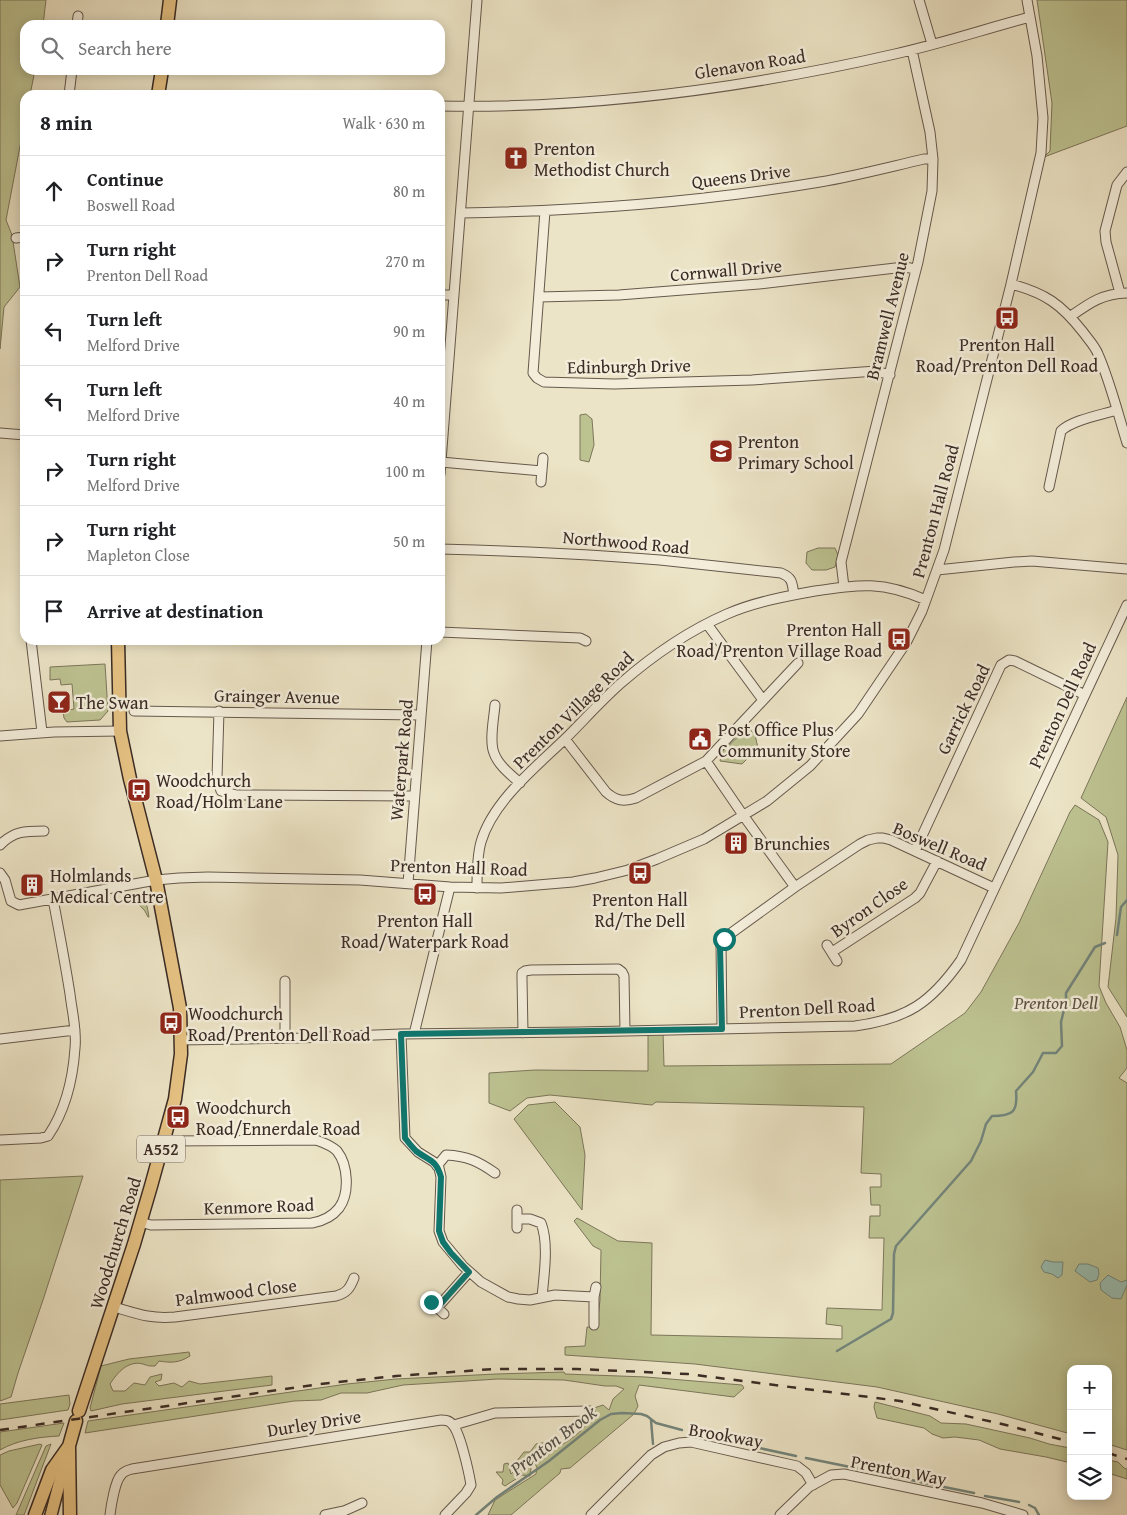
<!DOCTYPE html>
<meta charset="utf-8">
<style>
:root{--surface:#fff;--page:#f6f6f6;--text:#202124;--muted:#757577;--line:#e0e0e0}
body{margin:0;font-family:"Gentium Book Plus",serif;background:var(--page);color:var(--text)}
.controls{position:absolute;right:15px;bottom:15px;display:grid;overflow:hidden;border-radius:10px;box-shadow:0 2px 12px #0003}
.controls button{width:45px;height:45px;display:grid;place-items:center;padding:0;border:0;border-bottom:1px solid var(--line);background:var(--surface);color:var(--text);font:25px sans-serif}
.stop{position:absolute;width:15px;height:15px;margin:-11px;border:4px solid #0f766e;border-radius:50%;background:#fff}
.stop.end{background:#0f766e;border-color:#fff;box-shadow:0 1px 5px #0008}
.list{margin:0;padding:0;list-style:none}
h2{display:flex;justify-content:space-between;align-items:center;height:65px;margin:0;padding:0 20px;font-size:21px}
h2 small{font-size:16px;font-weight:400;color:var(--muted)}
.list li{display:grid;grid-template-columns:32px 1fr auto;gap:15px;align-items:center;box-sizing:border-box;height:70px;padding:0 20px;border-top:1px solid var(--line)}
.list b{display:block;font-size:19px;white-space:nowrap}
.list p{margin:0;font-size:16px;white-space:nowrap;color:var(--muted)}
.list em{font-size:16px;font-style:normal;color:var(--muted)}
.icon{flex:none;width:28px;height:28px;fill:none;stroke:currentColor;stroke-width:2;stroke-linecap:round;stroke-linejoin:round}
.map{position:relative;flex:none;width:1127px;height:1515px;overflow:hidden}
.search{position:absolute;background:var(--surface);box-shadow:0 2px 12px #0003;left:20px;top:20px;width:425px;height:55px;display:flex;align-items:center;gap:12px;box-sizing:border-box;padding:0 18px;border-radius:15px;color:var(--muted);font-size:19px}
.panel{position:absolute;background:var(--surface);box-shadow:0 2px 12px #0003;left:20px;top:90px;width:425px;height:555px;border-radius:15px}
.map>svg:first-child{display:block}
</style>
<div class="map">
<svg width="1127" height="1515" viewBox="0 0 1127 1515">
<rect width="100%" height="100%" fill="#ece4c6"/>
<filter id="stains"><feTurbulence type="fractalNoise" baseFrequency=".004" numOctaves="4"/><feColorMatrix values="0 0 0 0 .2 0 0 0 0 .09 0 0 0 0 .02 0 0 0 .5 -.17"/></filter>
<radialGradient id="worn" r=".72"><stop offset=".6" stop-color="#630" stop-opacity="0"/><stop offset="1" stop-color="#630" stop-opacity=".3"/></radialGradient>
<!-- green -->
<path fill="#bdc291" stroke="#7c765b" d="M0 0H46L43 25H25V70H35L30 95H25V120L6 220 12 235 20 287 4 307 0 349Z
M1037 0H1127V126L1044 157 1050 151 1052 103Z
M586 414 592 419 594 445 589 462 580 460V415Z
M818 548H835L838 555 835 567 826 570H812L806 563 807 552Z
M105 664 108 711 100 720 67 722 64 718 63 711 74 709 72 684 61 685 60 679 50 680V667Z
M1127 697V1017L1108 987 1116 918 1118 855 1106 817 1081 798Z
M748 727 755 735 758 748 742 764 720 761 722 752Z
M1075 805 1099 820 1108 842 1099 986 1106 1003 1120 1027 1127 1050V1068L1119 1078 1127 1083V1450L1108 1444V1369H1071V1434L998 1414 877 1387 695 1364 565 1355V1347L585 1346 587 1327H597L600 1300 601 1250 593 1246 574 1221 577 1218 618 1241 652 1243 651 1335 842 1339V1326L826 1324 827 1308 882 1310 884 1238H869L870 1216H880V1205H871L870 1187H881V1174L861 1173 864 1107 656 1102 652 1105 550 1095 527 1098 510 1111 489 1103V1073L535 1070 648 1071V1032H663L664 1066 891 1064 965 1013 981 992 1019 923 1070 812Z
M134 893C147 897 147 906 149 917H148L145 911 129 894Z
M555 1102 580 1127 585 1155 582 1210 514 1119 528 1105Z
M83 1176 43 1300 18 1373 11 1397 0 1401V1180Z
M189 1352 190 1356C179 1363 171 1363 159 1361L155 1366C148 1366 149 1366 143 1364 128 1360 117 1373 110 1384L113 1391H125L134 1383 145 1385 150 1377 162 1374 161 1380 155 1382 159 1386 174 1383 182 1387 189 1381 200 1384 272 1376V1385L122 1404 91 1411 90 1408 101 1366 129 1359Z
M564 1372 565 1374 646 1377 742 1385 744 1388 734 1397 639 1385 635 1396 638 1406 634 1414 570 1468 561 1469 560 1473 511 1515H488L495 1500 536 1474 537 1467 534 1463 531 1468 530 1476 522 1475 505 1486 502 1484 503 1480 496 1472H503L504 1464 508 1463 511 1474 516 1469V1462L524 1452H530L536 1444 549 1442 550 1452C572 1438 585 1434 594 1408L603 1405 609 1410 613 1399 624 1389 616 1386H605L564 1380 498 1379 403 1385 367 1393H341L321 1400 294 1401 85 1433 88 1421 347 1384 396 1379 496 1374Z
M69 1395 70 1404 68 1410 0 1420V1404Z
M875 1402 930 1416 941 1423 966 1424 1030 1438 1049 1444 1070 1448 1071 1463 1046 1457 1000 1449 979 1440 955 1437 943 1438 932 1434 924 1428 877 1418 874 1407Z
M64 1423 59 1436C39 1437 17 1440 0 1450V1432Z
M40 1444 42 1445 17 1503 13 1508 0 1485V1455L9 1451Z
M51 1444 24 1515H16L46 1446Z
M1108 1460 1118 1462 1124 1468 1127 1469V1479L1108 1473Z"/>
<!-- water -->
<path fill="#99bfb3" stroke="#73847a" d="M1045 1260 1053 1262H1063L1062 1275 1058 1278 1052 1274 1044 1272 1041 1267Z
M1079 1264H1088L1098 1268 1099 1274 1097 1280 1090 1282 1075 1271Z
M1108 1275 1121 1282 1127 1280V1285L1121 1299 1112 1298 1101 1290 1100 1283Z"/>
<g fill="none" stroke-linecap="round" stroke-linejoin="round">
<!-- stream -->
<path stroke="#73847a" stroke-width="2.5" d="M1117 935 1121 907 1127 900
M837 1351 891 1319 893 1313 894 1254 896 1246 971 1161 981 1141 986 1124 992 1116C1013 1116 1018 1112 1016 1091L1033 1072 1043 1053H1056L1062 1046 1061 1022 1066 1002V993L1095 947 1105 943
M651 1420 653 1444
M693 1433 725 1441
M750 1446 796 1456
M806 1458 865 1470
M875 1473 900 1478
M911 1480 934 1485
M944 1487 974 1493
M985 1496 1019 1502
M1029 1505 1035 1508 1039 1515
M476 1515 497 1497 549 1461 600 1420 611 1414 622 1413 641 1414 647 1416 656 1423 682 1430"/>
<!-- minor casing -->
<g stroke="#66594d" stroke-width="11">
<path id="minor" d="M919 0 932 44
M77 25 78 16
M69 95 72 70
M440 106C593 109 746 88 895 54 940 44 985 29 1030 17
M545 211 533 373 537 378 544 382 614 384 752 380 876 371 890 375
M461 213C581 211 701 202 820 182 855 176 889 167 924 159H933
M16 238 25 237
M1011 284C1045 293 1061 304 1083 332 1088 339 1095 346 1098 354 1110 381 1118 414 1127 443
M1120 293 1106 242 1105 231 1117 185 1127 172
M440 295H454
M539 297 619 295 759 284 904 267 916 269
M1071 316C1091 302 1102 294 1127 293
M0 433 25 435
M441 462 542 471
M440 474 477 0
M541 482 543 458
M1049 487 1061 431C1072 420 1101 415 1117 410
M440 549C513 551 587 554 660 560 700 564 741 569 781 573 793 578 792 583 794 595
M937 570 1014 562 1032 561 1127 569
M844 587 841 562 918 262 932 191 933 159 930 132 912 50
M707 624 763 700
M440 632 580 638 586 641
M31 640 42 732
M495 705C494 718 489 741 494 753 498 765 511 775 520 783
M134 711 420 715
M219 711 217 778 221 791 237 795 414 796
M0 736 54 732 120 731
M565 739 606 792C616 801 624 802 636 798L706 761 798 663
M706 761 743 815 795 887
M0 845C14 831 25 831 44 831
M915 851 1001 665 1009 660 1015 661 1085 695
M0 873 5 880 11 901 19 905 156 880 179 878 208 877 360 880 450 887 501 888 573 882 595 878 628 870 657 859 704 839 767 801 810 766 858 714 906 643 922 611 944 550 1011 284 1041 153 1043 118 1037 56 1027 0
M408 883 427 640
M477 888C477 873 477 856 481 842 493 801 536 767 566 738 584 720 601 701 620 684 652 656 688 631 727 614 754 602 787 596 815 591 860 584 883 581 926 600
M827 945 837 961
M832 952 915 898 920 893 937 861
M722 1029 721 942 723 939 795 887 860 844 868 840 877 838H883L891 840 994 888
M523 1033 522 979V973L525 971 531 970 618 969 622 972 624 976 625 1031
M401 1034 405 1138 418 1152 434 1162 439 1168 441 1177 439 1231 443 1242 463 1266 481 1282 508 1297 518 1299 530 1300 555 1295 594 1297
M414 1034 450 887
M285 1038V981
M0 1039 75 1030
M180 1040 299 1038 401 1034 579 1032 855 1026C907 1019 931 1003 961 960L1127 605
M0 1140 41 1138 48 1136C65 1111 73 1078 75 1048 77 1030 72 1012 70 994 65 962 59 931 53 899
M437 1166 446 1155C467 1156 478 1161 495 1173
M517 1219H530L541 1223C549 1243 544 1275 542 1297
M140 1222 151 1225 312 1223C323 1221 332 1217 339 1208 350 1193 348 1165 337 1151 331 1145 324 1143 316 1140L163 1141
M517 1228V1210
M431 1302 444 1314
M114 1307C138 1314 150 1319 175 1317L336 1296C347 1293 350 1288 354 1278
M437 1308 469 1272
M594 1325V1297L596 1287
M454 1425 495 1413 590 1411
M110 1515C111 1506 115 1481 121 1475 124 1471 128 1470 132 1469L441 1420C445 1420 449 1420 452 1424 460 1431 469 1473 471 1485L466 1493 445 1515
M325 1515 344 1511 362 1503
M591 1515 651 1455 664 1447 679 1443 691 1442 797 1466 806 1473 813 1485
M780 1515 809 1487 831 1475 844 1474 982 1503 1023 1515"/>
</g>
<!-- major casing -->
<g stroke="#3a2b25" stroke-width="14">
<path id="major" d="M51 1515 67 1454"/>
</g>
<!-- highway casing -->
<g stroke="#3a2b25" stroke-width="15">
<path id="highway" d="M167 25 170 0
M158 95 162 70
M79 1411 134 1244 151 1186 175 1099 181 1054 180 1008 156 880 130 779 120 731 118 640
M35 1515 52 1470 69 1446
M70 1515 69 1446 76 1421"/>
</g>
<!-- minor -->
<use href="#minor" stroke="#f3edda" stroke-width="9"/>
<!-- major -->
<use href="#major" stroke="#e6c283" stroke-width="11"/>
<!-- highway -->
<use href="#highway" stroke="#e6c283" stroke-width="12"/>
<!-- rail -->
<path stroke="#3a2b25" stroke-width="2.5" stroke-dasharray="9 9" stroke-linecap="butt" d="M0 1430 320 1384 396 1376 494 1369H577L688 1374 900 1401 1006 1425 1071 1442
M1108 1453 1127 1459"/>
</g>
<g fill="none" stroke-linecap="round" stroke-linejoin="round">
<!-- route -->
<path stroke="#0f766e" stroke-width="6" d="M431 1302 437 1308 469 1272 451 1253 443 1242 439 1231 441 1177C436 1159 429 1161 416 1151 412 1147 408 1142 405 1138L401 1034 722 1029 720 948 721 942 724 939"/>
</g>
<!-- icons -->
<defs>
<g id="church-square" transform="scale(1.25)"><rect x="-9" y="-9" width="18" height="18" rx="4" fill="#8f2418" stroke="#f3edda"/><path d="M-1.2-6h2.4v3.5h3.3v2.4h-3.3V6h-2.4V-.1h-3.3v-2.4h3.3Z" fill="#fff"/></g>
<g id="bus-square" transform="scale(1.25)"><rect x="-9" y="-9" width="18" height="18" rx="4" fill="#8f2418" stroke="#f3edda"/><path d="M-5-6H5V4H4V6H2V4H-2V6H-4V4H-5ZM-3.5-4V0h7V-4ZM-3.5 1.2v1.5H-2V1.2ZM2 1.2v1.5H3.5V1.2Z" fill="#fff"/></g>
<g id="school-square" transform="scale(1.25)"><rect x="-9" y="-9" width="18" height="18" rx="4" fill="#8f2418" stroke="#f3edda"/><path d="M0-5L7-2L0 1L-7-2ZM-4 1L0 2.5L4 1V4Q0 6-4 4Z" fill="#fff"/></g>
<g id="bar-square" transform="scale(1.25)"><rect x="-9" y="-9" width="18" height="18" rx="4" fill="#8f2418" stroke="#f3edda"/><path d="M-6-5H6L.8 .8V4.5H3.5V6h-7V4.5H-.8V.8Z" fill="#fff"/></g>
<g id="civic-square" transform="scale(1.25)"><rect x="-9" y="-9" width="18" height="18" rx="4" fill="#8f2418" stroke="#f3edda"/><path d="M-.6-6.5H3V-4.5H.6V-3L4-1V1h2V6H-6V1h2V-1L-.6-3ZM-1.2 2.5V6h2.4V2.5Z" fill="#fff"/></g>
<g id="building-square" transform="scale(1.25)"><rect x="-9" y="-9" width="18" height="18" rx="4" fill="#8f2418" stroke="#f3edda"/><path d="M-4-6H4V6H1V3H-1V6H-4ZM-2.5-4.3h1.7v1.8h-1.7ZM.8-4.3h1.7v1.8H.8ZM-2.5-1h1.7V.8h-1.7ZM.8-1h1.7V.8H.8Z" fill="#fff"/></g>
</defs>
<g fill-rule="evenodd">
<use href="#church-square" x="516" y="158"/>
<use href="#bus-square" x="1007" y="318"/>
<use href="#school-square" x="721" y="451"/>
<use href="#bus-square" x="899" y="639"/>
<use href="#bar-square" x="59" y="702"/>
<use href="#civic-square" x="700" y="739"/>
<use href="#bus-square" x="139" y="790"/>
<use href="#building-square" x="736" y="843"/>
<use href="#bus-square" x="640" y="873"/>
<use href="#building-square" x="32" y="885"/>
<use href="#bus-square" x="425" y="894"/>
<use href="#bus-square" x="171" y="1023"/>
<use href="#bus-square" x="178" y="1117"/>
</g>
<g text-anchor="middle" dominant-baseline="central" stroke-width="5" stroke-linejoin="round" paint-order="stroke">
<!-- shield labels -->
<rect fill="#f3edda" stroke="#72655b" stroke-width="1" x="137" y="1135.5" width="48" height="27" rx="4"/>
<g font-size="16" font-weight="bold" fill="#3a2b25">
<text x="161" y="1149">A552</text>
</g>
<!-- street labels -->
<g font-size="18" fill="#3a2b25" stroke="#f3edda">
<text transform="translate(750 64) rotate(-9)">Glenavon Road</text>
<text transform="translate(741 176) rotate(-7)">Queens Drive</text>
<text transform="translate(726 270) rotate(-5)">Cornwall Drive</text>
<text transform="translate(887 316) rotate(-76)">Bramwell Avenue</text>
<text transform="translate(629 366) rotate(-1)">Edinburgh Drive</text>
<text transform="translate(935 511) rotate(-75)">Prenton Hall Road</text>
<text transform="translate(626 542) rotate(5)">Northwood Road</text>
<text transform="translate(277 696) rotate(1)">Grainger Avenue</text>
<text transform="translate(1062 705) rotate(-65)">Prenton Dell Road</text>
<text transform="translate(963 709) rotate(-64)">Garrick Road</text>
<text transform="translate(573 710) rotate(-44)">Prenton Village Road</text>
<text transform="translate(401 760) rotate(-85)">Waterpark Road</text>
<text transform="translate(940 846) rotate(23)">Boswell Road</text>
<text transform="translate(459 867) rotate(2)">Prenton Hall Road</text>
<text transform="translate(869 907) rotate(-35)">Byron Close</text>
<text transform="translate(807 1008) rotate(-3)">Prenton Dell Road</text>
<text transform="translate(259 1206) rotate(-2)">Kenmore Road</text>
<text transform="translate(115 1243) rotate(-73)">Woodchurch Road</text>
<text transform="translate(236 1292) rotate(-7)">Palmwood Close</text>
<text transform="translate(314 1423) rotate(-9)">Durley Drive</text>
<text transform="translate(726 1435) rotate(10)">Brookway</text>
<text transform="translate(899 1470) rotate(11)">Prenton Way</text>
</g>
<!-- poi labels -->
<g font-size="18" fill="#3a2b25" stroke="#f3edda" text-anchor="start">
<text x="534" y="148">Prenton<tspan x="534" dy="21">Methodist Church</tspan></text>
<text x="1007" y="344" text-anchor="middle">Prenton Hall<tspan x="1007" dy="21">Road/Prenton Dell Road</tspan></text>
<text x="738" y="441">Prenton<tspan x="738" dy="21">Primary School</tspan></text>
<text x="882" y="629" text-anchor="end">Prenton Hall<tspan x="882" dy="21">Road/Prenton Village Road</tspan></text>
<text x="76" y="702">The Swan</text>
<text x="718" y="729">Post Office Plus<tspan x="718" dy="21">Community Store</tspan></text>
<text x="156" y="780">Woodchurch<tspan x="156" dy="21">Road/Holm Lane</tspan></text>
<text x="754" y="843">Brunchies</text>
<text x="50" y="875">Holmlands<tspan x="50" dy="21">Medical Centre</tspan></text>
<text x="640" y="899" text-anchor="middle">Prenton Hall<tspan x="640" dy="21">Rd/The Dell</tspan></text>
<text x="425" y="920" text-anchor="middle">Prenton Hall<tspan x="425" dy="21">Road/Waterpark Road</tspan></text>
<text x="188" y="1013">Woodchurch<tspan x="188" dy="21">Road/Prenton Dell Road</tspan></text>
<text x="196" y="1107">Woodchurch<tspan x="196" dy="21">Road/Ennerdale Road</tspan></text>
</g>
<!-- park labels -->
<g font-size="18" font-style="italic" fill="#5b5140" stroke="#f3edda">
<text x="1056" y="1002">Prenton Dell</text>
</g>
<!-- water labels -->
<g font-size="19" font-style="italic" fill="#525048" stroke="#f3edda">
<text transform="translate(553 1440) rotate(-37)">Prenton Brook</text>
</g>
</g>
<rect width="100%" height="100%" filter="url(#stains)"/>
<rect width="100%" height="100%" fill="url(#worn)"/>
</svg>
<div class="controls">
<button>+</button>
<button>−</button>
<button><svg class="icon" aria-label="layers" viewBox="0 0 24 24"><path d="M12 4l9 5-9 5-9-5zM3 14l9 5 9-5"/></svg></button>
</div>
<div class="stop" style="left:724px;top:939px"></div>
<div class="stop end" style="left:431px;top:1302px"></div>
<div class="search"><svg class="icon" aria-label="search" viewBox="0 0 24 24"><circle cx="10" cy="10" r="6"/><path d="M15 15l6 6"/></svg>Search here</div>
<section class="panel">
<h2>8 min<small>Walk · 630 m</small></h2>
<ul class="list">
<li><svg class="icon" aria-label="ahead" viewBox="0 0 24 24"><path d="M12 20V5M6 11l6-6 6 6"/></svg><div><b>Continue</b><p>Boswell Road</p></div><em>80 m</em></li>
<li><svg class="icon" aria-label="right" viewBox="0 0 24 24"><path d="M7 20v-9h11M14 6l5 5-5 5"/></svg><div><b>Turn right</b><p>Prenton Dell Road</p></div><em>270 m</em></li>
<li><svg class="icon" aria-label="left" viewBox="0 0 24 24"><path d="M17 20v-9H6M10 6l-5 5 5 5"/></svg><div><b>Turn left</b><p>Melford Drive</p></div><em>90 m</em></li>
<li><svg class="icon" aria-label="left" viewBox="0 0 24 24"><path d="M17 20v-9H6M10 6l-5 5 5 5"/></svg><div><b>Turn left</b><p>Melford Drive</p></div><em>40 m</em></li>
<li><svg class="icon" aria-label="right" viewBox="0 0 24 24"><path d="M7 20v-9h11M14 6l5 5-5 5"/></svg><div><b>Turn right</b><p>Melford Drive</p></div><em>100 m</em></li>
<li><svg class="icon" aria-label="right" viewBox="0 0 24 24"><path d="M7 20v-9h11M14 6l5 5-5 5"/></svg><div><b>Turn right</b><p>Mapleton Close</p></div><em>50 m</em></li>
<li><svg class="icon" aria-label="arrive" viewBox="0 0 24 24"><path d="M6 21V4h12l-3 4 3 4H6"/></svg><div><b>Arrive at destination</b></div></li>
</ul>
</section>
</div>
